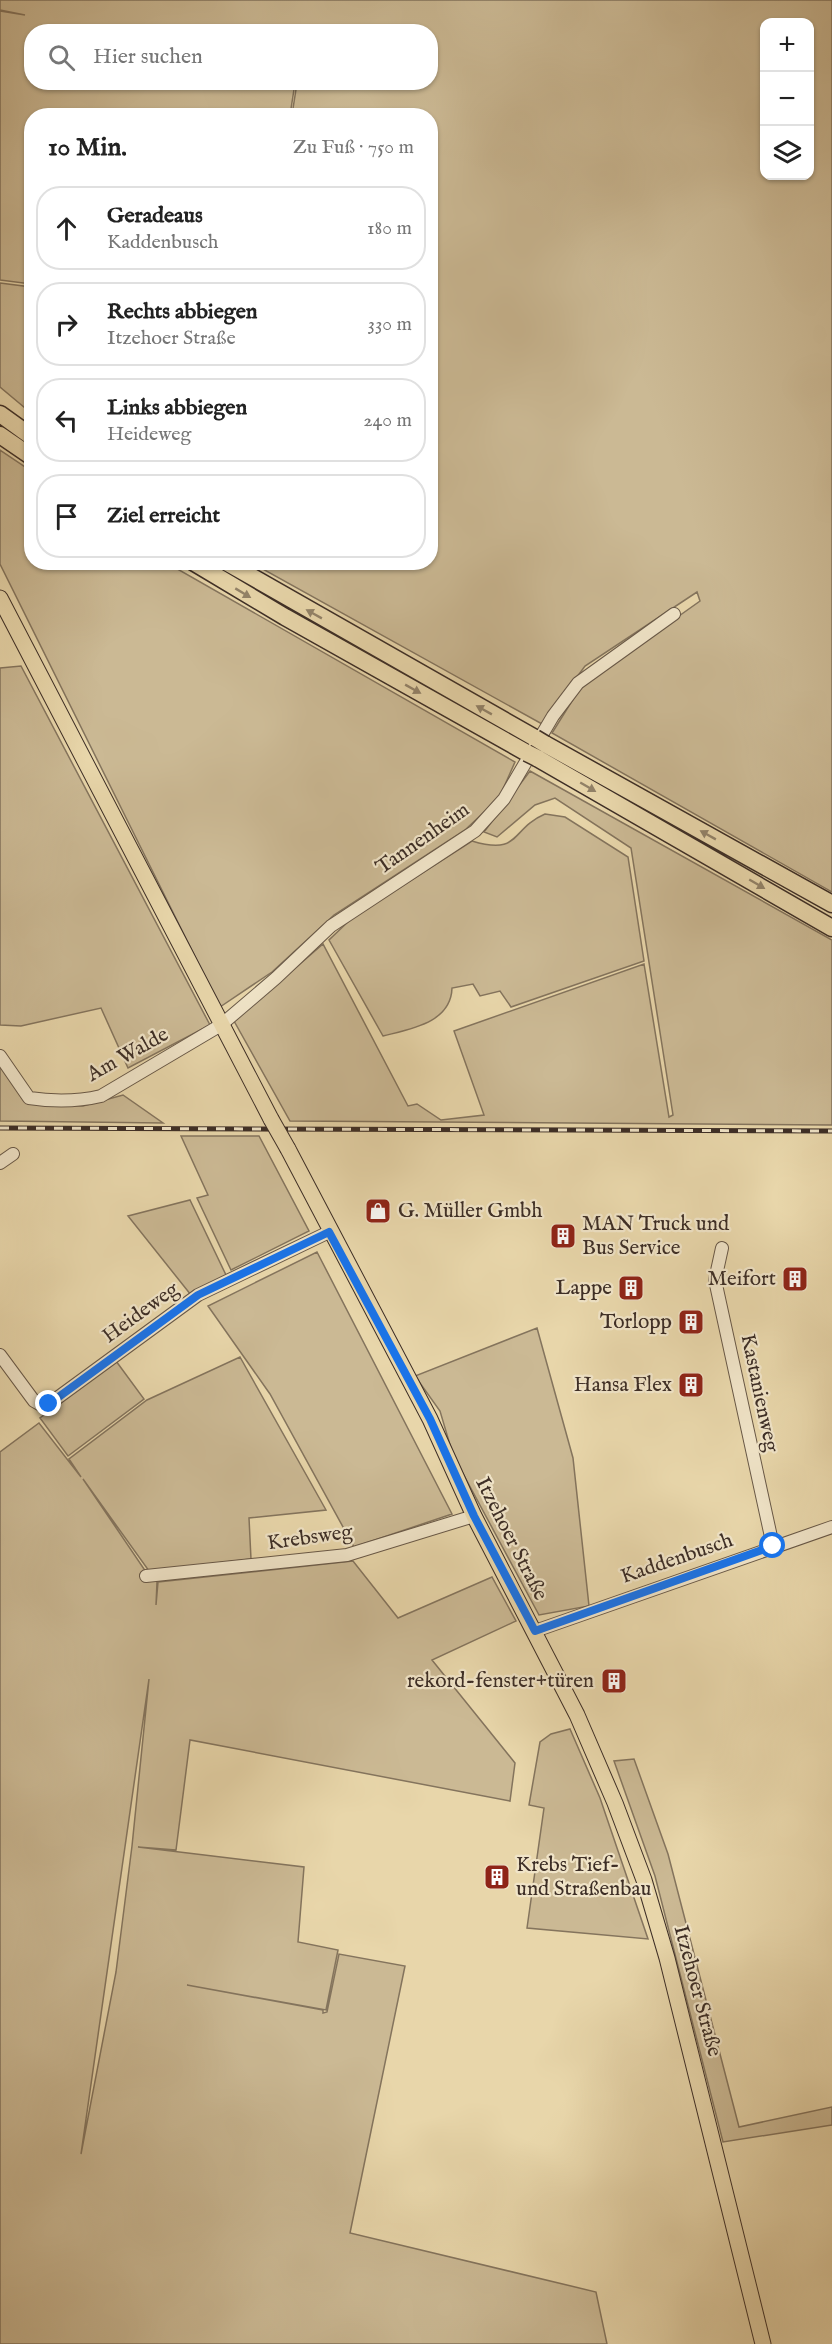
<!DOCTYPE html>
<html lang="de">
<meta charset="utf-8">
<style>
:root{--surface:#fff;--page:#f6f6f6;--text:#222;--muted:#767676;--line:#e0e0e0}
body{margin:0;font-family:"IM FELL English",serif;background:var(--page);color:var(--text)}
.controls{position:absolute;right:18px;top:18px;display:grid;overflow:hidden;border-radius:12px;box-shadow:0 2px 4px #0004}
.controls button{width:54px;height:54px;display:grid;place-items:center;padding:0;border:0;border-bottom:2px solid var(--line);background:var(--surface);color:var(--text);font:30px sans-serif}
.stop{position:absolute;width:18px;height:18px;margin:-14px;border:4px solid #1a73e8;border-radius:50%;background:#fff}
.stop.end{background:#1a73e8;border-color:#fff;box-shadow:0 2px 6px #0008}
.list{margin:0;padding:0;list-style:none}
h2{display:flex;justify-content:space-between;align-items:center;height:78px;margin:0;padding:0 24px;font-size:26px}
h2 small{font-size:20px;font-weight:400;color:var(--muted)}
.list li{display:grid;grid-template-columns:39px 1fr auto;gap:18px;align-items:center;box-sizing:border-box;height:84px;margin:0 12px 12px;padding:0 12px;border:2px solid var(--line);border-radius:24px}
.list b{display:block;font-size:22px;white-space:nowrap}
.list p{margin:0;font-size:20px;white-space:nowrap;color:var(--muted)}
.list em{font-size:20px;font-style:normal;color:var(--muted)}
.icon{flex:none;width:33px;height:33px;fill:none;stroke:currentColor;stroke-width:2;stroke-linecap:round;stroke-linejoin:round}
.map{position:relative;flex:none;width:832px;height:2344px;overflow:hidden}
.search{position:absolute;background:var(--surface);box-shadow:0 2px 4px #0004;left:24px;top:24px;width:414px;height:66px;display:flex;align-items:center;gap:15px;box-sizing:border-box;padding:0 21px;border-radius:24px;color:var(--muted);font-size:22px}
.panel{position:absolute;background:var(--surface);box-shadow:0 2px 4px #0004;left:24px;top:108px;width:414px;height:462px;border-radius:24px}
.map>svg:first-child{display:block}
</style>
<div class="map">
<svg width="832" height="2344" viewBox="0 0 832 2344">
<rect width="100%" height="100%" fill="#e8d6aa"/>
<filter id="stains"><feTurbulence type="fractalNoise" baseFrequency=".00333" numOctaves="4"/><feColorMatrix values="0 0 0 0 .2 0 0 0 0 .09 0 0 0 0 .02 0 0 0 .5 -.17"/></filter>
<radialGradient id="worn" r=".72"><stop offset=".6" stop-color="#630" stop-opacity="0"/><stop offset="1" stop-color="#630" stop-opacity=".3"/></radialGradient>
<!-- green -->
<path fill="#cbb994" stroke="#84745d" stroke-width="1.5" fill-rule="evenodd" d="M0 0H832V892L552 733 582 685 700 601 697 592 585 666 542 724 252 563 430 562V116L292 115 297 83 430 82V32L280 29 299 31 32 32V82L295 83 290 115 32 116 31 284 0 280V11L25 15 0 10ZM764 22H810V176H764Z
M0 283 31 287V413L0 387Z
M0 450 31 471 32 562 167 563 515 762 499 798 465 830 334 915 272 972 220 1007 0 564Z
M21 666 210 1025 128 1068 101 1008 21 1026 0 1025V668Z
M530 771 832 940V1125L290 1121 234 1021 323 944 408 1106 417 1104 441 1120 484 1115 454 1031 644 964 669 1117 673 1115 631 848 555 798 535 805 497 837 484 832Z
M545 814 565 817 628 857 644 961 511 1007 500 991 480 996 473 984 452 988C451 1023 410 1029 383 1036L329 940 352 918 472 841C521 856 510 829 545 814Z
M0 1063 28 1104 83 1106 123 1095 163 1123 0 1121Z
M181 1136H259L309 1231 231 1270 197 1198 208 1195Z
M190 1200 226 1275 191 1295 128 1216Z
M317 1252 452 1514 354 1547 270 1394 208 1306Z
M537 1328 573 1458 589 1606 539 1615 453 1455 440 1411 415 1376Z
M240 1357 326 1510 249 1518 251 1559 149 1571 83 1479 144 1569 157 1582 156 1605 158 1582 353 1561 398 1618 492 1577 516 1621 432 1660 515 1763 510 1801 190 1740 176 1850 138 1847 304 1867 298 1942 338 1950 326 2010 187 1985 323 2010V2013L327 2012 339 1954 405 1966 350 2233 596 2292 607 2344H0V1452L39 1423 81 1477 69 1459 147 1400ZM149 1679 132 1846 116 1972 81 2154Z
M116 1361 144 1399 68 1456 40 1418Z
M570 1729 600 1798 648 1939 527 1928 544 1808 529 1805 540 1742 551 1734Z
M634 1759 668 1854 739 2127 832 2107V2125L723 2142 655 1876 614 1761Z"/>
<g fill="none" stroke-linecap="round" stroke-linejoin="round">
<!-- minor casing -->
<g stroke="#685847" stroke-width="14">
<path id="minor" d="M0 1056 29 1098C55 1102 76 1102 101 1096L221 1025 276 978 331 926 475 831 504 799 553 716 578 683 674 614
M0 1163 13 1154
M722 1248 715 1280 773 1546
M0 1355 34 1401 41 1405 49 1404 198 1295 329 1232
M146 1576 347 1555 474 1516
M535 1631 832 1527"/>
</g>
<!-- major casing -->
<g stroke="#3d2e26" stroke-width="17">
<path id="major" d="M0 598 271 1119
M288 1149 430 1419 474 1516 577 1715 615 1803 644 1880 667 1958 763 2344"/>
</g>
<!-- highway casing -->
<g stroke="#3d2e26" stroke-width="19">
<path id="highway" d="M0 414 32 437
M0 435 32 457
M193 562 285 617 527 753
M226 562 535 738
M545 744 832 904
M537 758 832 928"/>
</g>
<!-- minor -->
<use href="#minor" stroke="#f0e4c8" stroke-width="12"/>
<!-- major -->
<use href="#major" stroke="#e8d6aa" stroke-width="15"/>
<!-- highway -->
<use href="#highway" stroke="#e8d6aa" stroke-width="16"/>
<!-- rail casing -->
<g stroke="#3d2e26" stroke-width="5">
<path id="rail" d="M0 1128 832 1131"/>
</g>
<!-- rail -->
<use href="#rail" stroke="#f0e4c8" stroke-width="3" stroke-dasharray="9" stroke-linecap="butt"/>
<!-- major-bridge casing -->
<g stroke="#3d2e26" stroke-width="17" stroke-linecap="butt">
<path id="major-bridge" d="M271 1119 288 1149"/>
</g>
<!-- highway-bridge casing -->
<g stroke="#3d2e26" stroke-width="19" stroke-linecap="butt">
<path id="highway-bridge" d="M535 738 545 744
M527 753 537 758"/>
</g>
<!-- major-bridge -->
<use href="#major-bridge" stroke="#e8d6aa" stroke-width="15"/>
<!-- highway-bridge -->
<use href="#highway-bridge" stroke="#e8d6aa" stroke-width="16"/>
</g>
<!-- one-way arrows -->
<defs><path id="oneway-solid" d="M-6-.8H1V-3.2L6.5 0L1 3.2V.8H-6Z" transform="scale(1.5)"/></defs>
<g fill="#928268">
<use href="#oneway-solid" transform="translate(243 593) rotate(31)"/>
<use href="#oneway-solid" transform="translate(314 614) rotate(-151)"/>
<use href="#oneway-solid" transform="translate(413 689) rotate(29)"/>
<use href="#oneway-solid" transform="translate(484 710) rotate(-151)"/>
<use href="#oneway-solid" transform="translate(588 787) rotate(30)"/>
<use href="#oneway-solid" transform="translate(708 835) rotate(-151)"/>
<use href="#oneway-solid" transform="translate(757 884) rotate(30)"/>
</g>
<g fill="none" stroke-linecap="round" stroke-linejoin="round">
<!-- route -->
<path stroke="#1a73e8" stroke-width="8" d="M49 1404 198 1295 329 1232 430 1419 474 1516 535 1631 773 1546"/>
</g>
<!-- icons -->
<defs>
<g id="shop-square" transform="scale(1.35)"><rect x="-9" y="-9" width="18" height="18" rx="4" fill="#8f2418" stroke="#f0e4c8"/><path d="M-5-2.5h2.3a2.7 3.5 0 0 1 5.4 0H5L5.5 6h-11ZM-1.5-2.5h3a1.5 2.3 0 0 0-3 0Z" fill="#fff"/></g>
<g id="building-square" transform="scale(1.35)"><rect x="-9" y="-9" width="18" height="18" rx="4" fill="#8f2418" stroke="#f0e4c8"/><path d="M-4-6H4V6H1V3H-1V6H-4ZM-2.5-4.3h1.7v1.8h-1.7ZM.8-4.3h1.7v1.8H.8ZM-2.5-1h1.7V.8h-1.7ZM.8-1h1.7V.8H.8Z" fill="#fff"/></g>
</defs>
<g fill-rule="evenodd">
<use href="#shop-square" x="378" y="1211"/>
<use href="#building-square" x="563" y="1236"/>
<use href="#building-square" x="795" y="1279"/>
<use href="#building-square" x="631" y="1288"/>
<use href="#building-square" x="691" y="1322"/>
<use href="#building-square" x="691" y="1385"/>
<use href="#building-square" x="614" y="1681"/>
<use href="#building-square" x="497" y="1877"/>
</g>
<g text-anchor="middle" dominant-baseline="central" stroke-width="4.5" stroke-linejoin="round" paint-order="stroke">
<!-- street labels -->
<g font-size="21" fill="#3d2e26" stroke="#f0e4c8">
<text transform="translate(423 839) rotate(-35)">Tannenheim</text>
<text transform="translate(128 1055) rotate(-29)">Am Walde</text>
<text transform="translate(141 1313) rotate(-36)">Heideweg</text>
<text transform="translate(759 1393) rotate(78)">Kastanienweg</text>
<text transform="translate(310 1538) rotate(-8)">Krebsweg</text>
<text transform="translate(511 1539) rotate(63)">Itzehoer Straße</text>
<text transform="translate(677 1559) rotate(-19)">Kaddenbusch</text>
<text transform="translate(697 1991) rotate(75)">Itzehoer Straße</text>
</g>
<!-- poi labels -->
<g font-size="21" fill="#3d2e26" stroke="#f0e4c8" text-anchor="end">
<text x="398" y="1211" text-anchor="start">G. Müller Gmbh</text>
<text x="582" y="1224" text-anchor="start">MAN Truck und<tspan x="582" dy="24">Bus Service</tspan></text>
<text x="776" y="1279">Meifort</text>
<text x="612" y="1288">Lappe</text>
<text x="672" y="1322">Torlopp</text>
<text x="672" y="1385">Hansa Flex</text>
<text x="594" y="1681">rekord-fenster+türen</text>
<text x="516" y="1865" text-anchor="start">Krebs Tief-<tspan x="516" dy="24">und Straßenbau</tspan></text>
</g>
</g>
<rect width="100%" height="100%" filter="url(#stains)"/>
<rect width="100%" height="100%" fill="url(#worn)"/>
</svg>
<div class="controls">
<button>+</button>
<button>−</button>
<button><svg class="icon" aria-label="layers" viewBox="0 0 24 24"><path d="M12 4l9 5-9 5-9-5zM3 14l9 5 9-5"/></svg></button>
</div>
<div class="stop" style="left:773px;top:1546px"></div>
<div class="stop end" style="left:49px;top:1404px"></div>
<div class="search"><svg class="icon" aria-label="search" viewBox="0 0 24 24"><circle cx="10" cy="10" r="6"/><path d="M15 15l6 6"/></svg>Hier suchen</div>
<section class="panel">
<h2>10 Min.<small>Zu Fuß · 750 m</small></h2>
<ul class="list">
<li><svg class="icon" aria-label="ahead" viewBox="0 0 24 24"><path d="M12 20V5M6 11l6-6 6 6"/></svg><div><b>Geradeaus</b><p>Kaddenbusch</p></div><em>180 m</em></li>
<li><svg class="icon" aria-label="right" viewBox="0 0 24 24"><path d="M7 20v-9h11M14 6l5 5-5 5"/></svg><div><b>Rechts abbiegen</b><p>Itzehoer Straße</p></div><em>330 m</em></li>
<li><svg class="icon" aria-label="left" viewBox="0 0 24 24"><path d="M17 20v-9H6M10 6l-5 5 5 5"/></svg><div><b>Links abbiegen</b><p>Heideweg</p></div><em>240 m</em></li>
<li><svg class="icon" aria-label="arrive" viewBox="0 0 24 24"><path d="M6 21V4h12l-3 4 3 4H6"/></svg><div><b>Ziel erreicht</b></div></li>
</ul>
</section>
</div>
